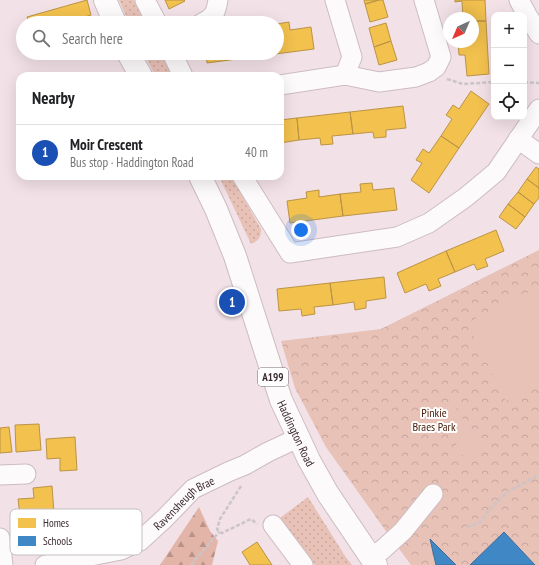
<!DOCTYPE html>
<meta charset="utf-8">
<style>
:root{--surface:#fff;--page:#f6f6f6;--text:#202124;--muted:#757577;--line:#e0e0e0;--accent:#7b6b71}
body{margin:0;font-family:"PT Sans Narrow",sans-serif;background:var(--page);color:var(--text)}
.controls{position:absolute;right:12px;top:12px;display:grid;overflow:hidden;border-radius:8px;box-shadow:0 4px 16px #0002}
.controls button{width:36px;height:36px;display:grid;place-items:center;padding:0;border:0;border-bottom:1px solid var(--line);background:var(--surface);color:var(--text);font:20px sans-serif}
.compass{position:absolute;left:443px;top:12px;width:36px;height:36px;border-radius:50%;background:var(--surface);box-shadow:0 4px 16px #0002;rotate:224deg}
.you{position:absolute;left:301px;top:230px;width:14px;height:14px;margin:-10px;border:3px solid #fff;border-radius:50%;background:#1a73e8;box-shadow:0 0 0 6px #1a73e833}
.badge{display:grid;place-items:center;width:26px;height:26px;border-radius:50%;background:var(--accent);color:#fff;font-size:13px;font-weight:700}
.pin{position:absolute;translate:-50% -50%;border:2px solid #fff;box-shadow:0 1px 4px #0006}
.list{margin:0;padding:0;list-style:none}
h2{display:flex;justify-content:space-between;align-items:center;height:52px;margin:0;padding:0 16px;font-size:17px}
h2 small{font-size:13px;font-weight:400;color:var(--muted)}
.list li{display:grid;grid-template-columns:26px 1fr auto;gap:12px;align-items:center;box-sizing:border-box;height:56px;padding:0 16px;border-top:1px solid var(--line)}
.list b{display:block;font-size:15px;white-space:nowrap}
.list p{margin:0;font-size:13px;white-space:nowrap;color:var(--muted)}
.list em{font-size:13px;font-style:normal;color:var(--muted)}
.icon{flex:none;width:22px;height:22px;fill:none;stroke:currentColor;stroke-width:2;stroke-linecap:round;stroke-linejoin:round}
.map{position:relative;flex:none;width:539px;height:565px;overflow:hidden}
.search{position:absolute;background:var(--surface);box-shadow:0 4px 16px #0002;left:16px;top:16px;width:268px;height:44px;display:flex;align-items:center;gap:10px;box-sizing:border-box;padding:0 14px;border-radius:22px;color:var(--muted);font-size:15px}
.panel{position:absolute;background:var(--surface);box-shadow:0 4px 16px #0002;left:16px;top:72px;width:268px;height:108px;border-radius:12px}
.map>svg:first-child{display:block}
</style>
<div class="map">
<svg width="539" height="565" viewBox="0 0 539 565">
<defs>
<pattern id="grass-dots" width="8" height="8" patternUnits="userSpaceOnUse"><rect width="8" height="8" fill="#e8c1b7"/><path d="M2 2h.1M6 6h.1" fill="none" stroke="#c8a69e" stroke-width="1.8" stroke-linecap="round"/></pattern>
<pattern id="forest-firs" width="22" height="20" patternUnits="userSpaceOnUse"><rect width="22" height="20" fill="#e3b5a8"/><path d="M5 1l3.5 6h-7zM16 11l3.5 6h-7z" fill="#b99389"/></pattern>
<pattern id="park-crowns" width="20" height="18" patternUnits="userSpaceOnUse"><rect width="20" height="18" fill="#e8c1b7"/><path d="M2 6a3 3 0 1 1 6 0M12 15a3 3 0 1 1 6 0" fill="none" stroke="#c8a69e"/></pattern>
</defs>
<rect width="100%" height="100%" fill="#f2e1e7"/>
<!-- grass -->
<path fill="url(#grass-dots)" d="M119 0H134L145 23H129Z
M144 53H161L174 76H155Z
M219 176H231L261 229C261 237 259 241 251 244Z
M308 497 345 556 352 565H315L280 518Z"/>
<!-- forest -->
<path fill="url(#forest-firs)" d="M199 507 210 531 218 541 212 565H160Z"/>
<!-- park -->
<path fill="url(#park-crowns)" d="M539 250V565H411L383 527 326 447 295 388 281 341 381 329Z"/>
<!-- pitch -->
<path fill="#e8c1b7" d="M539 287V385L506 401 467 323Z
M452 401 481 449 465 459 436 411Z"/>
<!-- homes -->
<path fill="#f2c14e" stroke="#bb9445" d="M87 0 91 15 82 18 84 23H29L27 17Z
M165 0H184L185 1 169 9Z
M364 0H379L365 4Z
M379 0H383L388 17 370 22 365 4Z
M455 0H485L486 21H473V18H463L462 1 455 2Z
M473 21H486L489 74 467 76 465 55H459L458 43 473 42Z
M289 22 290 30 311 27 314 49 260 56V53H277V31H278L277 24Z
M386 23 391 41 374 47 369 28Z
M391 41 397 60 379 65 374 47Z
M206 53H260V56L207 63Z
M471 91 489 104 459 148 441 136 452 119 446 115 453 105 459 109Z
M403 106 406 128 386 130V137L374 138 373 132 353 134 350 112Z
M350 112 353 134 332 136 333 144 321 145 320 138 299 140 297 118Z
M297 118 299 140 280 143 281 150H280V120Z
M441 136 459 148 429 193 411 180 422 163 416 160 423 149 429 153Z
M536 167 539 169V188L527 179Z
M527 179 539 188V198L534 204 518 192Z
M372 183 373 190 394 188 397 210 343 216 340 194 361 192 360 184Z
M319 190V197L340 194 343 216 290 223 287 201 307 198 306 192Z
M518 192 534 204 525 217 508 204Z
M508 204 525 217 516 229 499 217Z
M496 230 504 251 485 259 488 266 477 270 474 264 455 272 446 251Z
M446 251 455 272 438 279 441 286 429 291 426 284 405 293 397 273Z
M384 277 386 298 366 301V308L355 310 354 302 333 305 330 283Z
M330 283 333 305 314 307 315 314 302 316 301 309 279 311 277 289Z
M39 424 41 450 16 452 15 425Z
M9 427 12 452 0 453V428Z
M75 437 77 470 60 471V458L47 459 46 439Z
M52 486 54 513 20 516 18 499 34 498 33 488Z
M257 542 272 565H250L242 552Z"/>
<!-- schools -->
<path fill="#3f88c5" stroke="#3e6c99" d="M504 532 535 565H470Z
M430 539 456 565H436Z"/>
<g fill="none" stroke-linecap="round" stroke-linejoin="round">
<!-- minor casing -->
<g stroke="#ccbdc2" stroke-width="21">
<g id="minor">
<path d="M145 0 157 23"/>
<path d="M519 0 527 15 539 34"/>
<path d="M202 23C214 18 216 12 218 0"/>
<path d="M172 53 183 76"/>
<path d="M345 75 379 82 416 77 429 72 436 67 441 57 424 0"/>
<path d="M280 85 345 75 352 57 335 0"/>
<path d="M518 139 539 154"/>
<path d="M242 176 290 253 397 237 429 223 466 197 496 172 539 109"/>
<path d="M0 475 26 474"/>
<path d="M273 525 303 565"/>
<path d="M0 538 3 565"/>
<path d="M370 558 382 550 403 531 433 494"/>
<path id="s1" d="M45 565 121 550 140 541 165 518 193 489 228 472 245 465 268 452 298 438"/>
</g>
</g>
<!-- major casing -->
<g stroke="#ccbdc2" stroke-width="24">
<g id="major">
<path d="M105 0 115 23"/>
<path d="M128 53 141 76"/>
<path id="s2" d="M200 176 216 209 235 256 281 400 309 460 328 494 376 565"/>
</g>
</g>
<!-- path -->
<path stroke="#ccc5c8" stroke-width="2.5" stroke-dasharray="4 2" stroke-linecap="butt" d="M447 79 463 84 494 82
M524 82 539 83
M241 486 220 519 217 529 219 532 222 533 251 519 257 524
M467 527 479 523 489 510 507 492 539 475
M191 565 219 532"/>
<!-- minor -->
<use href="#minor" stroke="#fdfafb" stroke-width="19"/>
<!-- major -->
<use href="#major" stroke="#fdfafb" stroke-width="22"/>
</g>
<g text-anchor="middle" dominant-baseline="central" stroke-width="4" stroke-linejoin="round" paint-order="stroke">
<!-- shield labels -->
<rect fill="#fff" stroke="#766b6f" stroke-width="1" x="258" y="368" width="30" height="18" rx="3"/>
<g font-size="11" font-weight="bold" fill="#3b2b31">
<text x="273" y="377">A199</text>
</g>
<!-- park labels -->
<g font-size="12" fill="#461a06" stroke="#fff">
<text x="434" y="412">Pinkie<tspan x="434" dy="14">Braes Park</tspan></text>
</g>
<!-- street labels -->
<g font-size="12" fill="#3b2b31" stroke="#fff">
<text stroke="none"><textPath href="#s2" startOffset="275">Haddington Road</textPath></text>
<text stroke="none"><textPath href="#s1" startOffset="157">Ravensheugh Brae</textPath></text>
</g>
</g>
<!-- legend -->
<rect x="10" y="509" width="132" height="46" rx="6" fill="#fff" stroke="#c4bfc1" stroke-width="1"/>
<rect x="18" y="518" width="18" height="10" fill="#f2c14e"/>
<rect x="18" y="536" width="18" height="10" fill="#3f88c5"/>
<g font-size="11" fill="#3b2b31">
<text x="43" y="527">Homes</text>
<text x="43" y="545">Schools</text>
</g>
</svg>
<div class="controls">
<button>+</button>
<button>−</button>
<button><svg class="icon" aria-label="locate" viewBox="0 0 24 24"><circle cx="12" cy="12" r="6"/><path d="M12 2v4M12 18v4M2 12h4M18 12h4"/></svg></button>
</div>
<svg class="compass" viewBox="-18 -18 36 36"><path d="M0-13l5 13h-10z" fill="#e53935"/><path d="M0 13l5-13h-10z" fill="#757577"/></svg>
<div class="you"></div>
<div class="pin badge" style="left:232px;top:302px;background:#1a4fb4">1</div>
<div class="search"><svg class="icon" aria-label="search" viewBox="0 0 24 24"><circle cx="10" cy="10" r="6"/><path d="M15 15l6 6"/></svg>Search here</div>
<section class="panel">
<h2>Nearby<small></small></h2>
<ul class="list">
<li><span class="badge" style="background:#1a4fb4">1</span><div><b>Moir Crescent</b><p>Bus stop · Haddington Road</p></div><em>40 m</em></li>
</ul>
</section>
</div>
